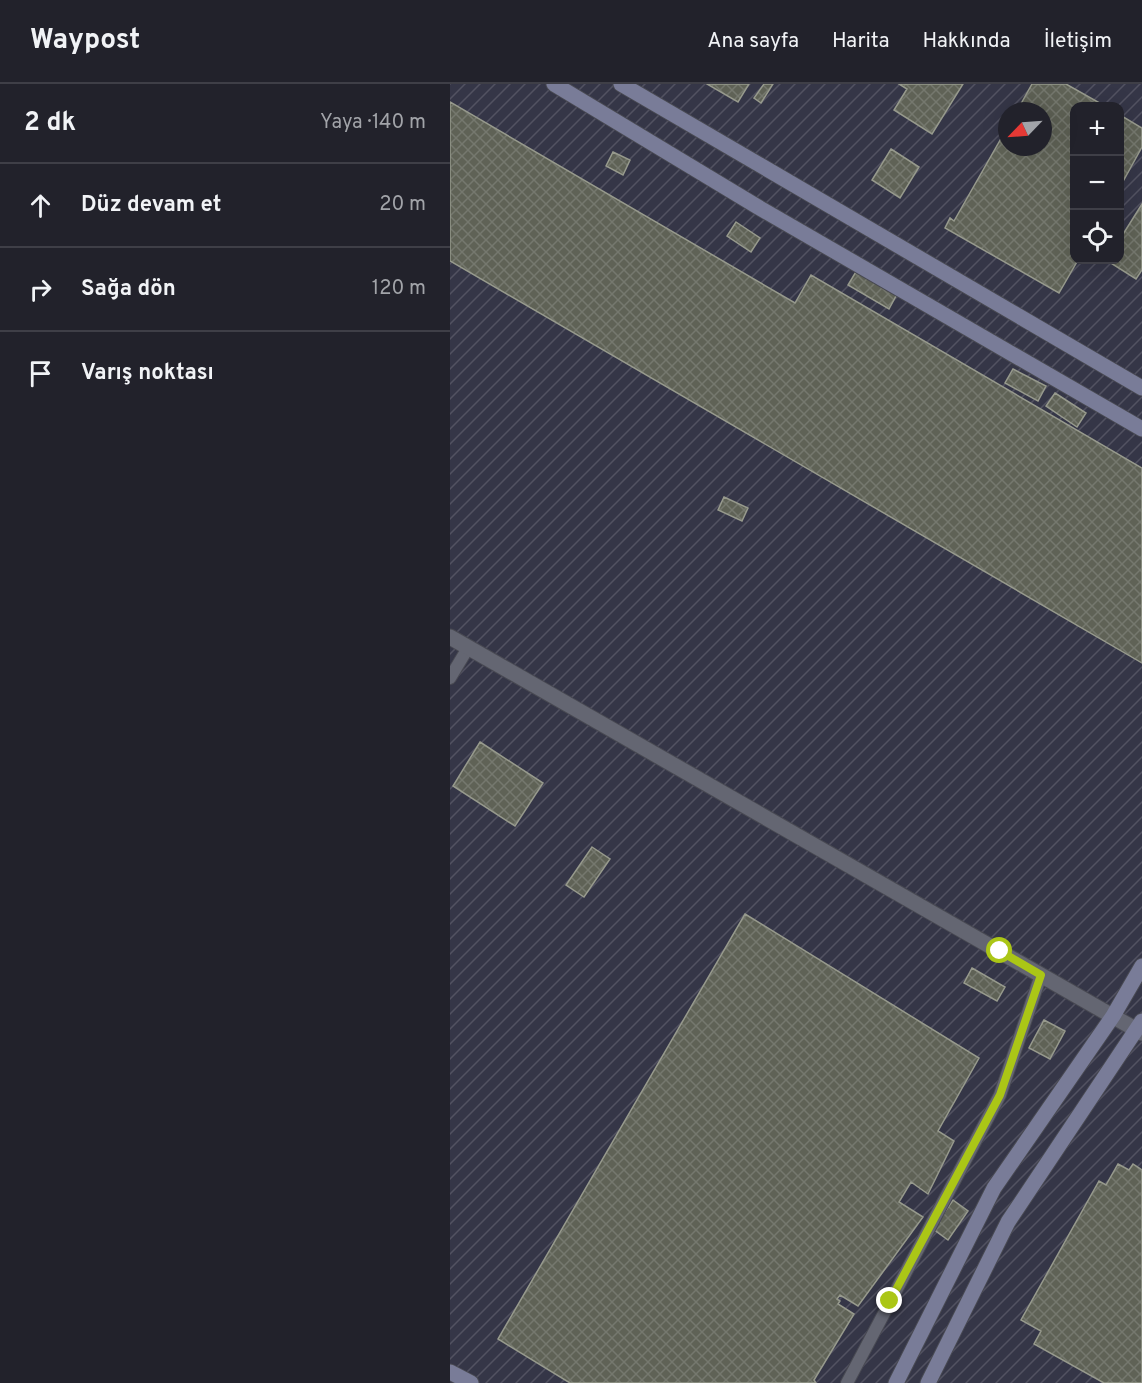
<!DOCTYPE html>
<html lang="tr">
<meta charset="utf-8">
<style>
:root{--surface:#22222b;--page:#2a2a33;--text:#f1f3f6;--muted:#a2a4a9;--line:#3f3f47}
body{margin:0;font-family:Overpass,sans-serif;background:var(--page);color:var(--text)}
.controls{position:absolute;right:18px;top:18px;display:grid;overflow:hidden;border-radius:12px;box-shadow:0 6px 24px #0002}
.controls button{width:54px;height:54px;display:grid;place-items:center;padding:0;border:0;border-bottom:2px solid var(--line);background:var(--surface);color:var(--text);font:30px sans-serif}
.compass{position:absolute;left:548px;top:18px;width:54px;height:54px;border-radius:50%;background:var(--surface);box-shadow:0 6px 24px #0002;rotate:245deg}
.stop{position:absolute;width:18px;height:18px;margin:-14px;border:4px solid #abc616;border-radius:50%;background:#fff}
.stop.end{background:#abc616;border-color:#fff;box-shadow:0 2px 6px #0008}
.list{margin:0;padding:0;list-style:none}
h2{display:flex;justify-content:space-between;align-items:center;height:78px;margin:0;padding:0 24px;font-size:26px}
h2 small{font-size:20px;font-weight:400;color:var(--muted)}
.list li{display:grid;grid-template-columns:39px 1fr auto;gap:18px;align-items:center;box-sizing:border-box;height:84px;padding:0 24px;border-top:2px solid var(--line)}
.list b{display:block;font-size:22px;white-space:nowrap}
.list em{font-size:20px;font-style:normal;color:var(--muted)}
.icon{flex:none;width:33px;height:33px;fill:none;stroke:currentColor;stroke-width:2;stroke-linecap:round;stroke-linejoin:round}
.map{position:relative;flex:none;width:692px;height:1299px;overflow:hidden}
header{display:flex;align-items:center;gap:36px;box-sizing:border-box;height:84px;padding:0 30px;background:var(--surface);border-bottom:2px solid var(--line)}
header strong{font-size:28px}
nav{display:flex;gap:33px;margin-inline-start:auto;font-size:21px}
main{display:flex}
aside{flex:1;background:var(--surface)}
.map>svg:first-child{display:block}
</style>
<header>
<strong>Waypost</strong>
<nav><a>Ana sayfa</a><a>Harita</a><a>Hakkında</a><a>İletişim</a></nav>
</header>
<main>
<aside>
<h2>2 dk<small>Yaya · 140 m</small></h2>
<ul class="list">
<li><svg class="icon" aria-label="ahead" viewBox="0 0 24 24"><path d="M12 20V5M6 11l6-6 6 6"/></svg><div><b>Düz devam et</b></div><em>20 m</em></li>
<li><svg class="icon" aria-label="right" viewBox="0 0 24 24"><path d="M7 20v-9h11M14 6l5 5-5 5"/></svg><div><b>Sağa dön</b></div><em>120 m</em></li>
<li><svg class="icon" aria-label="arrive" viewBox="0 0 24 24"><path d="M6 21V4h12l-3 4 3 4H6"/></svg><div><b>Varış noktası</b></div></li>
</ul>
</aside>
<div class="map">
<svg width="692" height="1299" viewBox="0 0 692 1299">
<defs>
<pattern id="industrial-furrows" width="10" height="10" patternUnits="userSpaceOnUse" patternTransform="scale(1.5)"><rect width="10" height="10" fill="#353647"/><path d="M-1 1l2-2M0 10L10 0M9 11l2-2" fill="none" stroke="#525261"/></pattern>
<pattern id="building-cross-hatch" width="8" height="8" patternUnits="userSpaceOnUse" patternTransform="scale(1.5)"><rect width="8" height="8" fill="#5f6256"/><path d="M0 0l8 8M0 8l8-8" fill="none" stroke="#75786e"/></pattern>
</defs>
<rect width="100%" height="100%" fill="#2d2e39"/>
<!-- industrial -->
<path fill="url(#industrial-furrows)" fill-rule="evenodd" d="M0 0H692V1299H0ZM624 22H670V176H624ZM557 27H593V63H557Z"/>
<!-- building -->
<path fill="url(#building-cross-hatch)" stroke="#979a8d" stroke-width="1.5" d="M257 0H299L288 18Z
M314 0H323L311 19 304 14Z
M449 0H513L482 50 444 26 457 5Z
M582 0H616L655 22H624V176H628L609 209 495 144 500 134 504 137 557 44V63H593V27H567Z
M0 18 345 219 361 191 692 384V579L0 177Z
M670 31 692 44V63L670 103Z
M441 65 469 83 450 114 422 96Z
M163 68 180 76 173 91 156 82Z
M692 120V186L686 195 656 176H670V155Z
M286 138 310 154 301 168 277 152Z
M407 186 447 210 439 225 398 201Z
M563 285 596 302 588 317 555 299Z
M605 309 636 329 627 343 596 322Z
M274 413 298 424 292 437 268 426Z
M30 658 93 699 65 742 3 702Z
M142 763 160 775 134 813 116 801Z
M295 830 529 974 488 1047 504 1057 478 1110 461 1098 449 1118 473 1133 408 1222 390 1211 387 1215 390 1217 388 1220 404 1230 364 1296 366 1299H120L48 1255Z
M522 884 555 903 547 917 514 899Z
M594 936 615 947 600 975 579 964Z
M668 1080 679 1086 683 1080 692 1086V1299H654L584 1260 591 1247 571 1236 649 1097 656 1101Z
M503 1116 518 1127 498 1156 483 1145Z"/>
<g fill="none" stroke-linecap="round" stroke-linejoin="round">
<!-- lane casing -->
<g stroke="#484952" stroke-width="14">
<path id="lane" d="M0 594 18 564
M397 1299 550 1011 591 891"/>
</g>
<!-- street casing -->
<g stroke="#484952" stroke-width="17">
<path id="street" d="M0 553 692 949"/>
</g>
<!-- secondary casing -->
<g stroke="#484952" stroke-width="17">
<path id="secondary" d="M104 0 308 123 692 345
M171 0 692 304
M0 1288 21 1299
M446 1299 544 1104 663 932 692 882
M478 1299 558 1138 692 937"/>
</g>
<!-- lane -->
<use href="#lane" stroke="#646672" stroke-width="12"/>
<!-- street -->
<use href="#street" stroke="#646672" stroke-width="15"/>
<!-- secondary -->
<use href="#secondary" stroke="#797c98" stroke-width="15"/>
</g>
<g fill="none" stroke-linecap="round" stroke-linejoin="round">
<!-- route -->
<path stroke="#abc616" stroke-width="8" d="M440 1217 550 1011 591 891 550 867"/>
</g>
</svg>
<div class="controls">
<button>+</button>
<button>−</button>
<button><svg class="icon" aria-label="locate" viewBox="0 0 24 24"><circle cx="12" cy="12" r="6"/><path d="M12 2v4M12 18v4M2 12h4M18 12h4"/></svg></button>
</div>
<svg class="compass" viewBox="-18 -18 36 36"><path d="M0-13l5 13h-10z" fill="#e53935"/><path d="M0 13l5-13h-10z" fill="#a2a4a9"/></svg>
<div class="stop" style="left:550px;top:867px"></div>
<div class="stop end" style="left:440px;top:1217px"></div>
</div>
</main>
